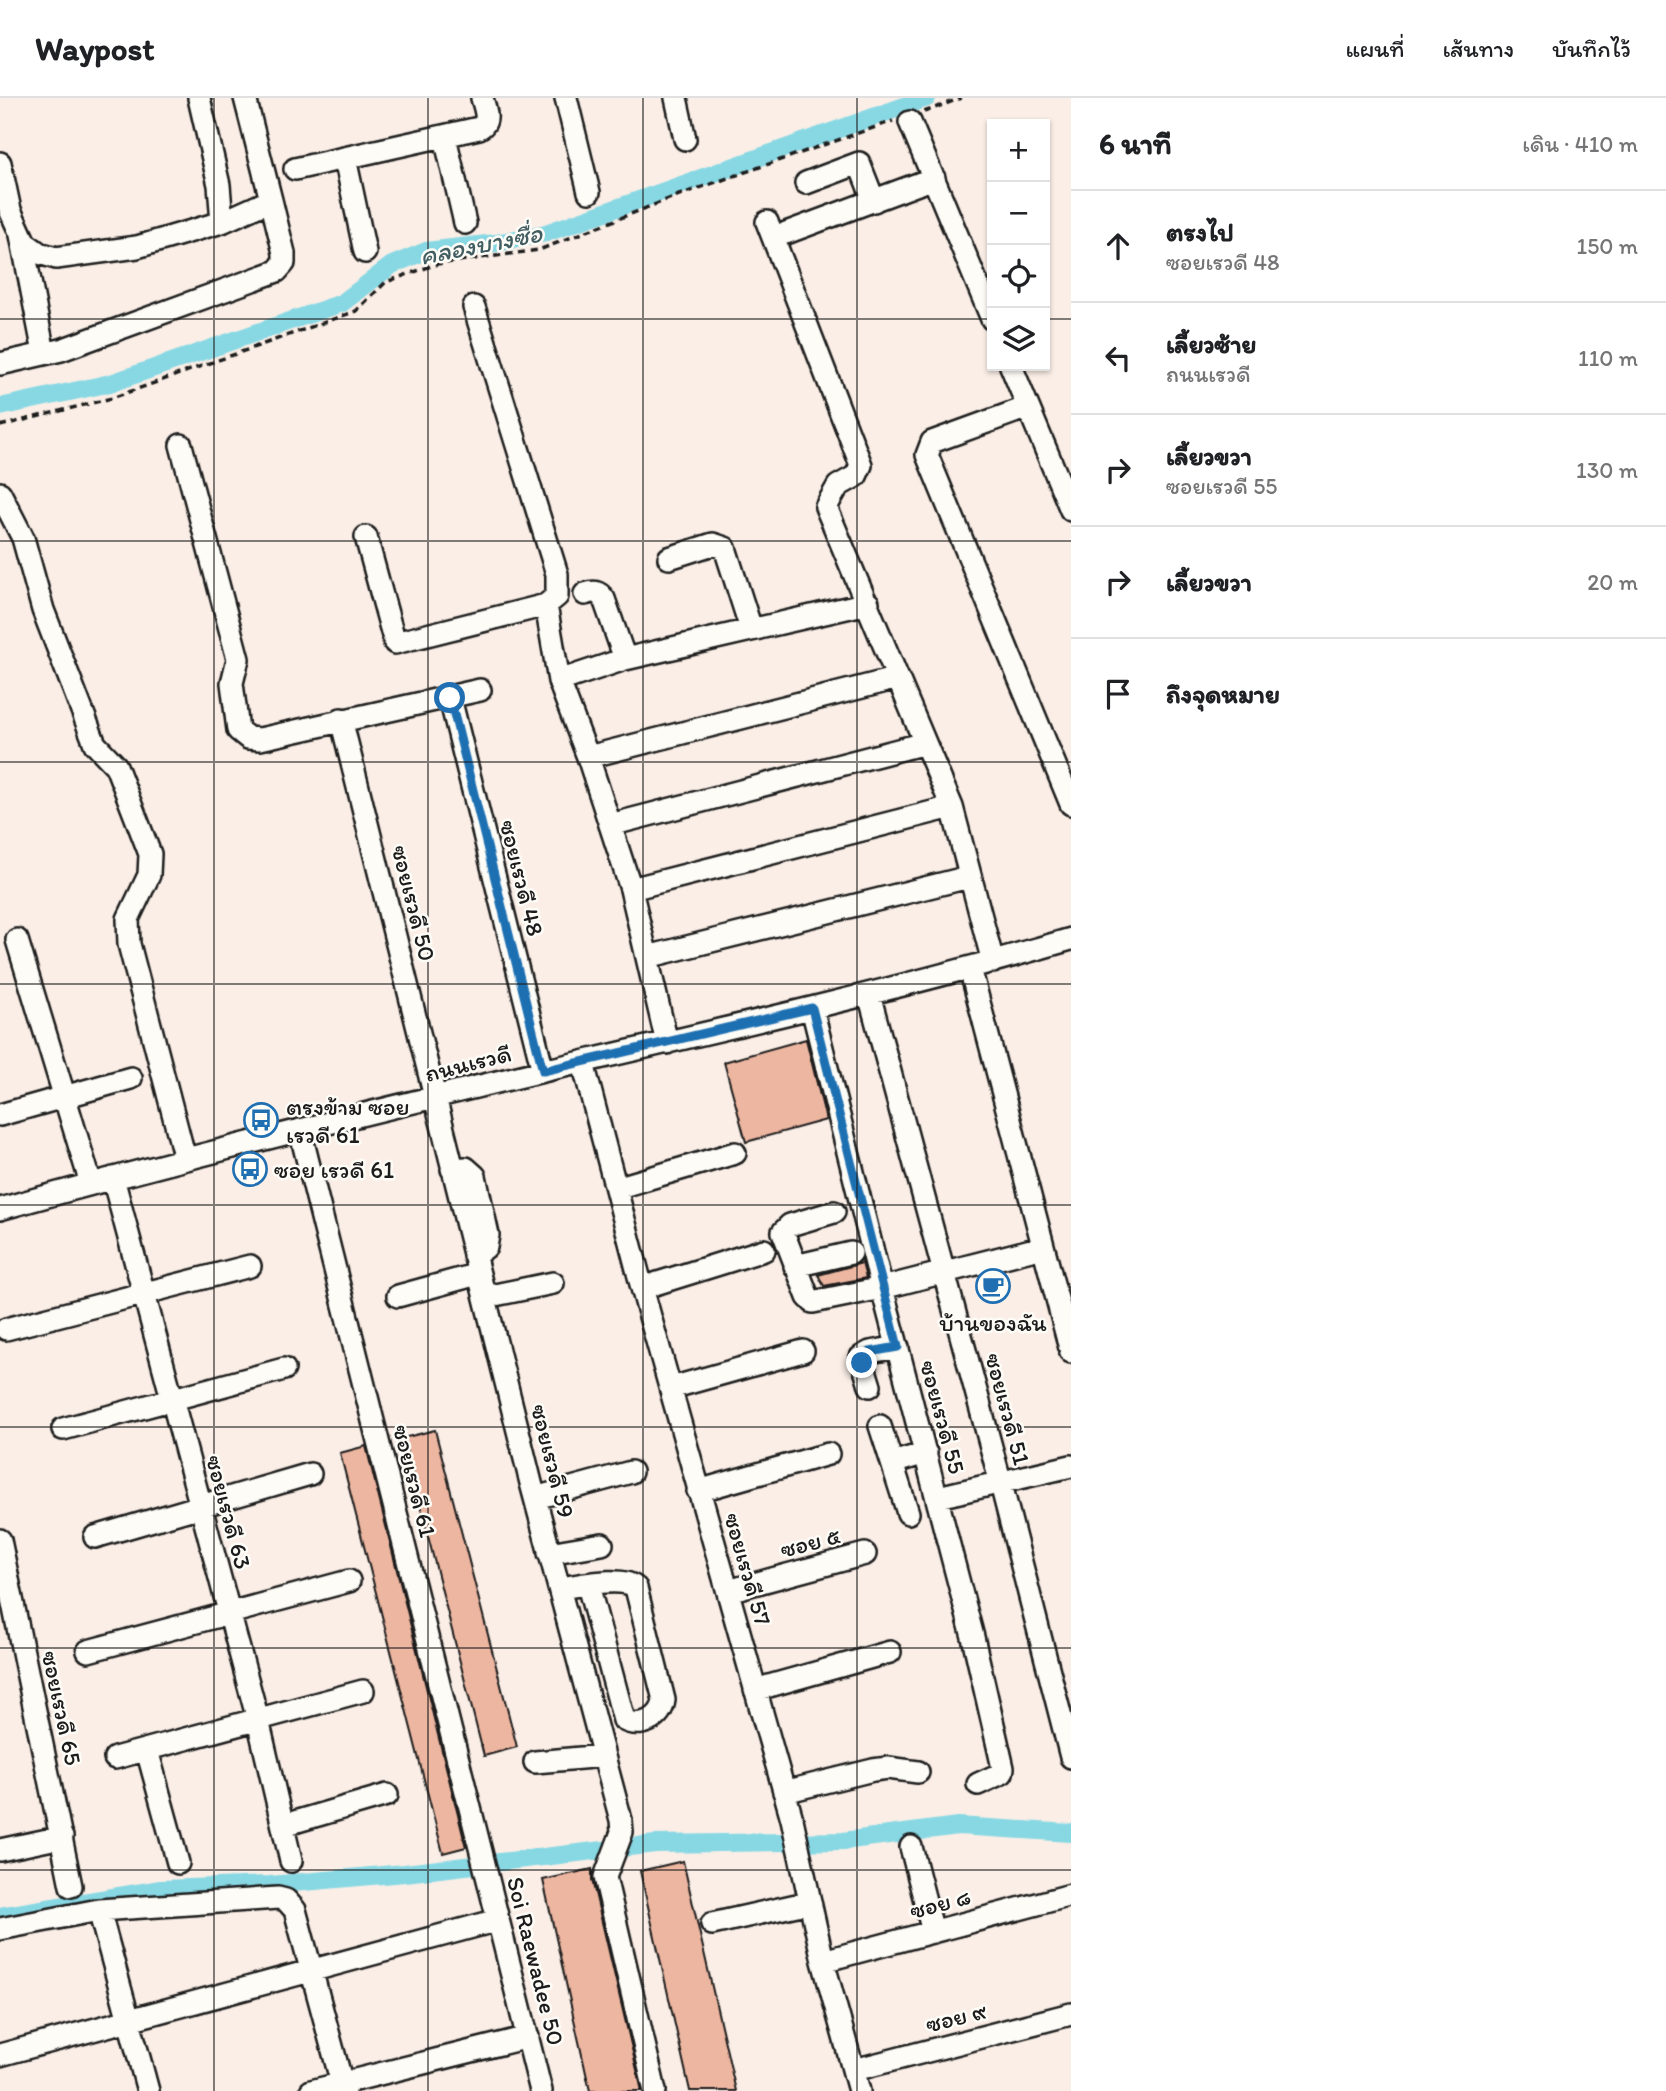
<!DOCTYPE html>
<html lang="th">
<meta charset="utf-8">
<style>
:root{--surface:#fff;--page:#f6f6f6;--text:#202124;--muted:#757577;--line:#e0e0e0}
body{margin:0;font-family:Itim,"Playpen Sans Thai",sans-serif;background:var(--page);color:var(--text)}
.controls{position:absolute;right:21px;top:21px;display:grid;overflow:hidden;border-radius:0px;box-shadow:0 2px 5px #0004}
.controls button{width:63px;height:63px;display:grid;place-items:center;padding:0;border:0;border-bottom:2px solid var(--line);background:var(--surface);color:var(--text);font:35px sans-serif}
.stop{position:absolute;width:21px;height:21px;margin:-16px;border:5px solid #1f6fb2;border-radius:50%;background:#fff}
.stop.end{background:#1f6fb2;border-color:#fff;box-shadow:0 2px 7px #0008}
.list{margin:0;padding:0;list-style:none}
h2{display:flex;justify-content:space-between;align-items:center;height:91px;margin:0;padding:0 28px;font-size:30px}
h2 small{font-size:23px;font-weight:400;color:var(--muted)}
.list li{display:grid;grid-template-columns:46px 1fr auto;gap:21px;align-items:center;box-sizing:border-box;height:112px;padding:0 28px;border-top:2px solid var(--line)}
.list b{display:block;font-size:26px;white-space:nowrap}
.list p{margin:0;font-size:23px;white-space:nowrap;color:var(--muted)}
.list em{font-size:23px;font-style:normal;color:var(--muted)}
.icon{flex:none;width:38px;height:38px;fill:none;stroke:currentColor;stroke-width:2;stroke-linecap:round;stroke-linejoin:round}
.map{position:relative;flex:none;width:1071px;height:1993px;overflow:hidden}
header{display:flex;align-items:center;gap:42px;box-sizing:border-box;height:98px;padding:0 35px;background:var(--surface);border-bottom:2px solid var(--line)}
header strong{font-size:33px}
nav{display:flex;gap:38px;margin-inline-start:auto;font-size:24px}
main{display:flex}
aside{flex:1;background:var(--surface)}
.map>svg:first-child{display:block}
</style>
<header>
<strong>Waypost</strong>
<nav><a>แผนที่</a><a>เส้นทาง</a><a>บันทึกไว้</a></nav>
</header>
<main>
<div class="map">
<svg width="1071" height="1993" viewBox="0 0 1071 1993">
<rect width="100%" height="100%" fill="#faeee6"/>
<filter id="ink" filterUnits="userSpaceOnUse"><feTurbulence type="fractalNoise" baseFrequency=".0143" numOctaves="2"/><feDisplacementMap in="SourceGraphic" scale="14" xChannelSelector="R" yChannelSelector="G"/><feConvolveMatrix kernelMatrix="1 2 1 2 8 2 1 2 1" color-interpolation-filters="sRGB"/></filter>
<g filter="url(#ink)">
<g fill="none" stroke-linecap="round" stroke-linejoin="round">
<!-- canal -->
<path stroke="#88d8e4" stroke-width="18" d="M0 309 111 285 342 205 392 167 426 153 496 145 546 135 927 0
M0 1818 161 1791 270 1787 405 1775 655 1746 843 1743 958 1728 1071 1735"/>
</g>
<!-- building -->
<path fill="#edb6a1" stroke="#1c1c1c" stroke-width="2" d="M806 941 826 1022 746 1044 724 964Z
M862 1165 866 1180 824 1188 818 1177Z
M435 1332 517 1649 484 1658 403 1340Z
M366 1348 466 1749 443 1755 340 1355Z
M683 1763 736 1993H690L640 1773Z
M592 1771V1782L642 1993H590L543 1782Z"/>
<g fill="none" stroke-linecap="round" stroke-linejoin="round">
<!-- minor casing -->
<g stroke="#1c1c1c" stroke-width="26">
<path id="minor" d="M199 0 219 87 222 124
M566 0 589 94
M676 0 685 41
M910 24 992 221
M445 39 465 125
M345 60 365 154
M0 65 10 112 25 145 39 155 56 160 137 149 222 124 271 102 245 0
M295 71 479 30C491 24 485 11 482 0
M806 85 859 65 874 103
M767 124 861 367 856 378 838 388 826 409 952 709 993 864
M786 135 934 80
M21 137 44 255
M0 266 61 252 277 173 284 165V155L271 102
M1011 268 1071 412
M1028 309 932 344 927 357 1071 706
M181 347 238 561 232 585 238 632 248 640 260 641 480 592
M0 395 23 440 43 512 95 646 116 668 150 756 149 777 128 821 129 846 185 1061
M366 439 395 545 546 507 557 498V476L474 209
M669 460 713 446 725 450 751 531
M585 496C594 493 598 493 604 501L625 561
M546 507 559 583 588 659 631 791 667 945
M559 583 625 561 868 505
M450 600 543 973
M341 621 531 1385 621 1722 622 1734 605 1779 655 1993
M588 659 898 580
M610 727 925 645
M631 791 952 709
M17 842 91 1086
M647 859 969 779
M970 870 1071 1254
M869 896 1001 1386 1071 1659
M812 910 882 1190 973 1539 1003 1670 1002 1675 978 1686
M583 965 642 1190 792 1721 823 1863 859 1993
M0 1017 131 980
M300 1032 541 1993
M452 1071 466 1070 475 1078 488 1137 486 1149 474 1158
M113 1080 258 1622 291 1763
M616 1090 735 1055
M0 1111C180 1061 361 1016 543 973 720 932 897 892 1071 841
M834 1114 790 1127 783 1134 808 1199 813 1204 882 1190 1043 1149
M795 1168 851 1155
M642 1190 764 1152
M398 1198 478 1176
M485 1199 553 1185
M6 1231 250 1168
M870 1288 861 1259 870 1254 898 1249
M671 1290 803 1253
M880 1328 892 1365
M63 1331 284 1271
M698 1393 828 1356
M938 1399 1071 1368
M535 1400 631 1374
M908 1415 892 1365 926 1355
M95 1439 310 1376
M0 1442 71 1788
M549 1455 602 1446
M559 1490C577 1488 623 1477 636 1490L664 1602C662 1621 640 1631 624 1622L588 1487
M728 1493 865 1456
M88 1553 349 1483
M755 1592 890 1554
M147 1652 178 1765
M115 1660 363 1593
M535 1664 604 1658
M784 1694 873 1672 888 1670 918 1674
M284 1727 387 1697
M911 1749 933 1834
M0 1752 62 1739
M99 1812 148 1993
M712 1826 810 1804
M0 1831 99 1812 278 1800 286 1802 295 1812 344 1993
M823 1863 1071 1797
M0 1957 498 1822
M854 1972 1071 1916
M311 1993 528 1939"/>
</g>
<!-- path -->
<path stroke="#1c1c1c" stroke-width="3.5" stroke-dasharray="7 5" stroke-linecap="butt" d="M924 14 961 0
M0 328 112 300 356 213 386 184 437 166 539 152 679 97 893 23"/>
<!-- minor -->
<use href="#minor" stroke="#fdfcf7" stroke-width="21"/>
</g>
</g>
<g fill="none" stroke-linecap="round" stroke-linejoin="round" filter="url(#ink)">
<!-- route -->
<path stroke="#1f6fb2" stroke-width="9" d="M450 600 543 973 812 910 898 1249 870 1254 862 1259V1265"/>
</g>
<!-- grid -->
<path fill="none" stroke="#1c1c1c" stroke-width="2" stroke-opacity="0.55" d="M214 0V1993M428 0V1993M643 0V1993M857 0V1993M0 221H992M1045 221H1071M0 443H1071M0 664H1071M0 886H1071M0 1107H1071M0 1329H1071M0 1550H1071M0 1772H1071"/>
<!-- icons -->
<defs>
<g id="bus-ring" transform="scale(1.75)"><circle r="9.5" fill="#fdfcf7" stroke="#1f6fb2" stroke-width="1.5"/><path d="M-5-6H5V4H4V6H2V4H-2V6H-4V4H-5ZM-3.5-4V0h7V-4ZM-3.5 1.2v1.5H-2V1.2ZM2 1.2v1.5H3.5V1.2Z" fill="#1f6fb2"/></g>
<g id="cafe-ring" transform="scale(1.75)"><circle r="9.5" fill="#fdfcf7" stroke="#1f6fb2" stroke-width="1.5"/><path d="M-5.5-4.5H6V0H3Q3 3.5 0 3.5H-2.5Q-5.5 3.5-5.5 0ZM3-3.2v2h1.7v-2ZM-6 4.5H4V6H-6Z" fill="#1f6fb2"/></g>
</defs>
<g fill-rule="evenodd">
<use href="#bus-ring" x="261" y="1022"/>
<use href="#bus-ring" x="250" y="1071"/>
<use href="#cafe-ring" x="993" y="1188"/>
</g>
<g text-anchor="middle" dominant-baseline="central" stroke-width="5" stroke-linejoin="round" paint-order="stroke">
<!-- street labels -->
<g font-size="24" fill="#1c1c1c" stroke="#fdfcf7">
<text transform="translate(522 780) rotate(76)">ซอยเรวดี 48</text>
<text transform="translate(414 805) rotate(76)">ซอยเรวดี 50</text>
<text transform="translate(468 965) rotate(-14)">ถนนเรวดี</text>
<text transform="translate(1008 1311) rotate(75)">ซอยเรวดี 51</text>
<text transform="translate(943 1319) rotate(75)">ซอยเรวดี 55</text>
<text transform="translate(553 1363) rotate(76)">ซอยเรวดี 59</text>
<text transform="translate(415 1383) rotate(76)">ซอยเรวดี 61</text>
<text transform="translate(229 1414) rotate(75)">ซอยเรวดี 63</text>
<text transform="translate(810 1444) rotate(-15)">ซอย ๕</text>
<text transform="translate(748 1471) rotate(74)">ซอยเรวดี 57</text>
<text transform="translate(62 1610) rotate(78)">ซอยเรวดี 65</text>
<text transform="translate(940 1805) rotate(-15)">ซอย ๘</text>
<text transform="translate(536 1863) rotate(76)">Soi Raewadee 50</text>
<text transform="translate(956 1919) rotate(-14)">ซอย ๙</text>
</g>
<!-- poi labels -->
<g font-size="24" fill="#1c1c1c" stroke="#fdfcf7" text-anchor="start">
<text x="286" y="1008">ตรงข้าม ซอย<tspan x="286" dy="28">เรวดี 61</tspan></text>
<text x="274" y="1071">ซอย เรวดี 61</text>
<text x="993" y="1224" text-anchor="middle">บ้านของฉัน</text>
</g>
<!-- water labels -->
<g font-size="26" font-style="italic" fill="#425e62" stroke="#fdfcf7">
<text transform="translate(481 146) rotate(-11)">คลองบางซื่อ</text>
</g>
</g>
</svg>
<div class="controls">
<button>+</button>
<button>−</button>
<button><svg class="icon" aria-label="locate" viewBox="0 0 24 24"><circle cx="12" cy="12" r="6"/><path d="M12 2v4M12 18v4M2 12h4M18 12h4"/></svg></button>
<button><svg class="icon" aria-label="layers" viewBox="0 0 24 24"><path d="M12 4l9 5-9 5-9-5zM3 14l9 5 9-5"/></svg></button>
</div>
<div class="stop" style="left:450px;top:600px"></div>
<div class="stop end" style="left:862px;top:1265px"></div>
</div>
<aside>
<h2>6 นาที<small>เดิน · 410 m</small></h2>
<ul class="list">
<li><svg class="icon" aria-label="ahead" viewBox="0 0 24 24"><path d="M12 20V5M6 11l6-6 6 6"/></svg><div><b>ตรงไป</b><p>ซอยเรวดี 48</p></div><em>150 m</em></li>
<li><svg class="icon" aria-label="left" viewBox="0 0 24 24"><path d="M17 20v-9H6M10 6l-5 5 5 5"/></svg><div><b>เลี้ยวซ้าย</b><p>ถนนเรวดี</p></div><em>110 m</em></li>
<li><svg class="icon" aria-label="right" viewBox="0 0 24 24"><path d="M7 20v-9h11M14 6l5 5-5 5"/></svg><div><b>เลี้ยวขวา</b><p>ซอยเรวดี 55</p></div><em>130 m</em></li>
<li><svg class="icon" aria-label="right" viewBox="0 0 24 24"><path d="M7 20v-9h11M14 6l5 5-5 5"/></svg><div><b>เลี้ยวขวา</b></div><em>20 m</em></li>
<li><svg class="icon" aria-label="arrive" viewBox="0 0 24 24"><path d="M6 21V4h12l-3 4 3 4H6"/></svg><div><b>ถึงจุดหมาย</b></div></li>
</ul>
</aside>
</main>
